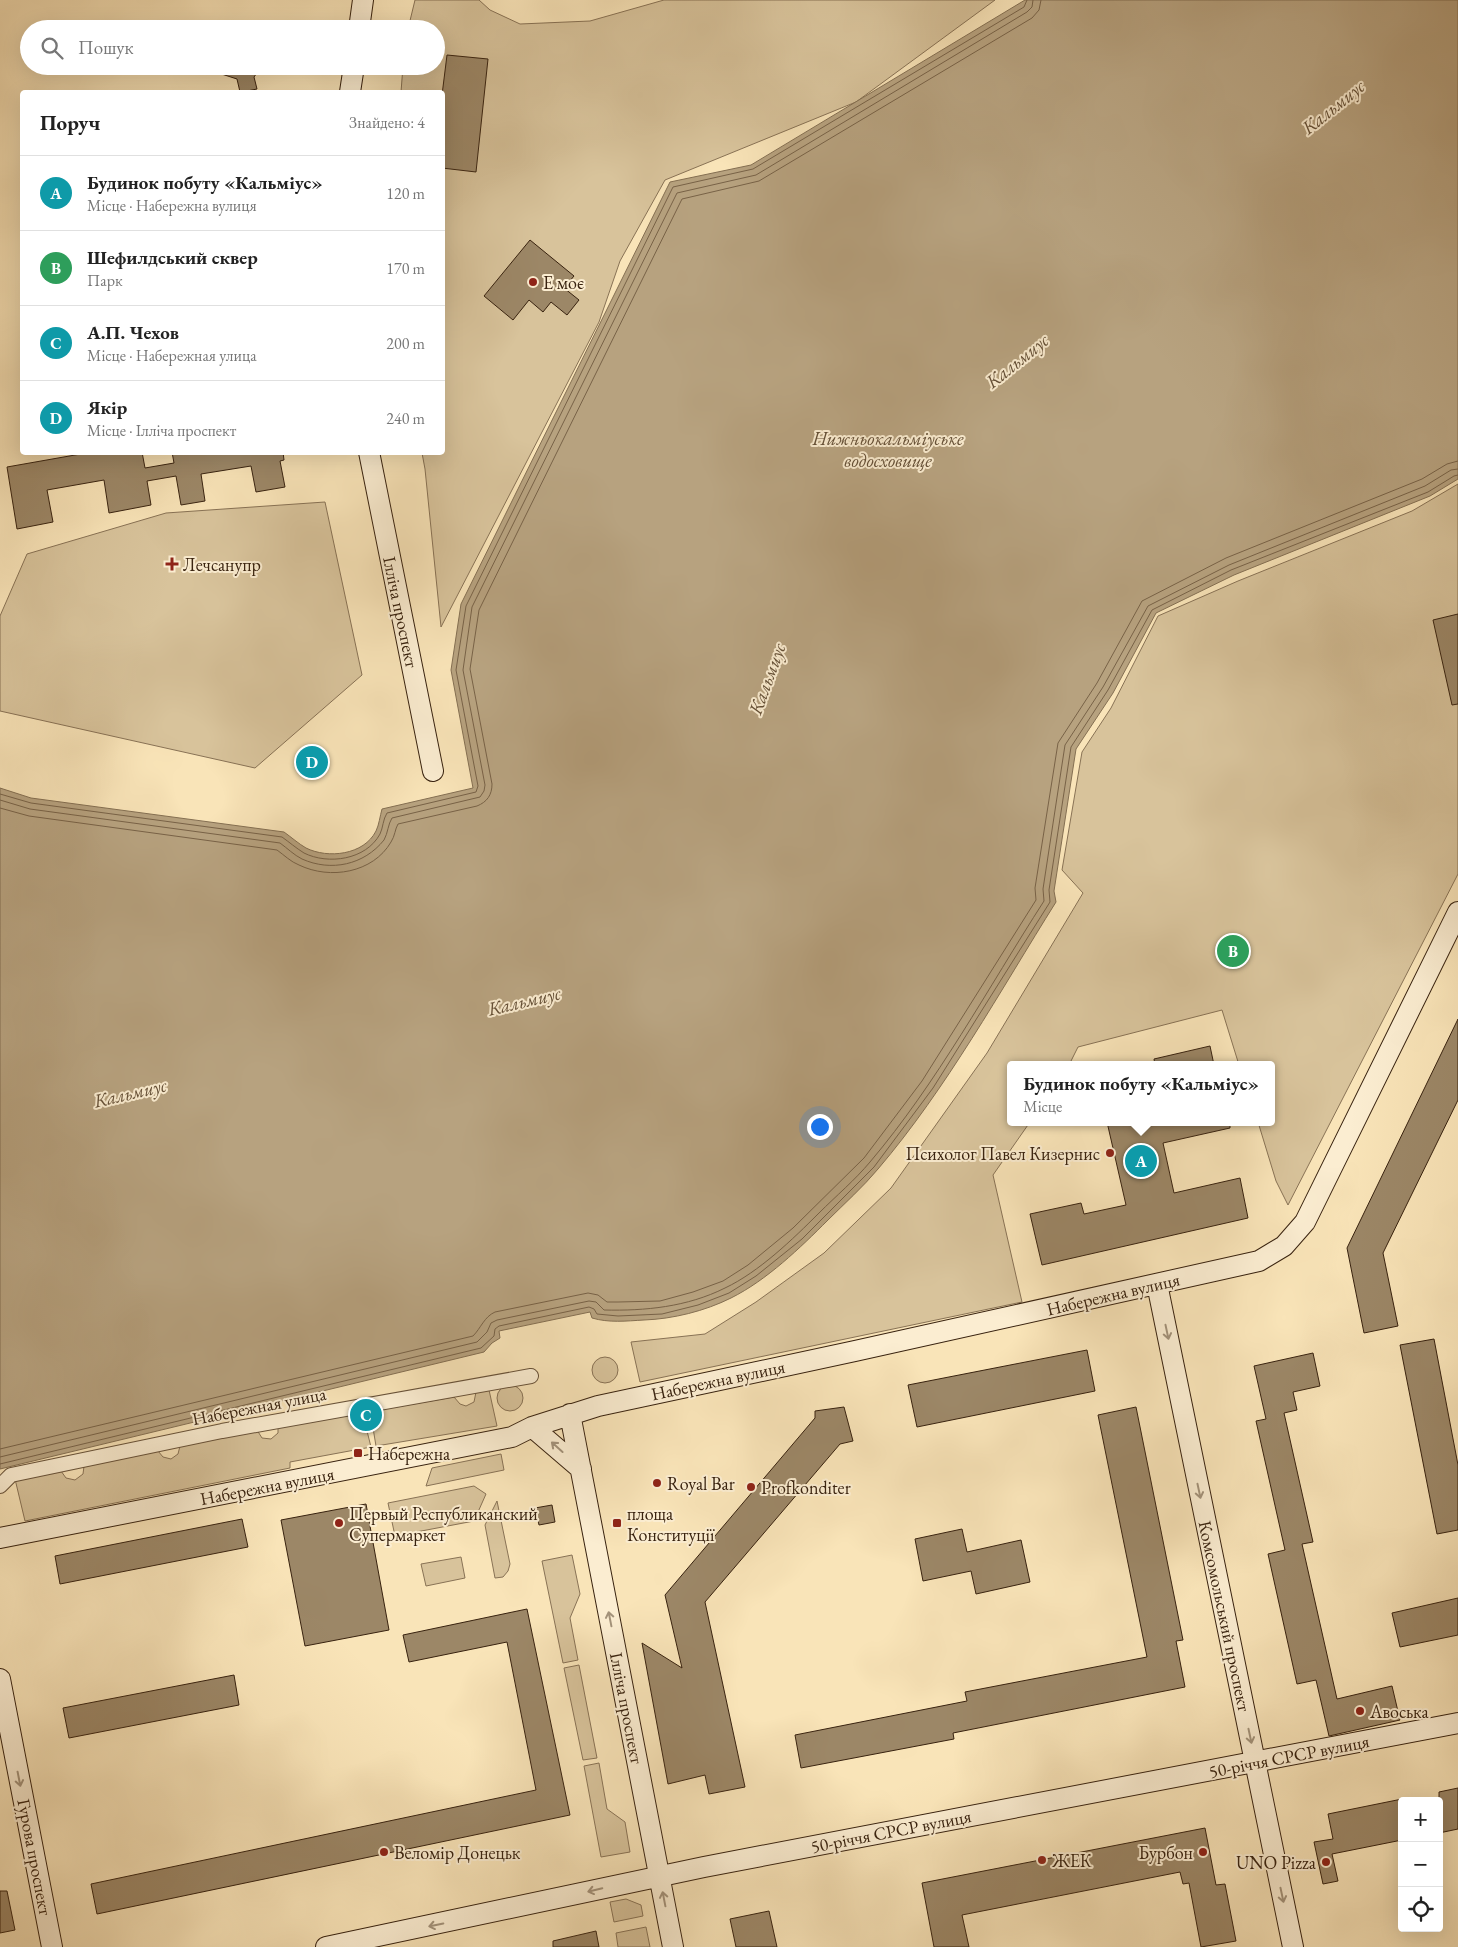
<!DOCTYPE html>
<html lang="uk">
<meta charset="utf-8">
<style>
:root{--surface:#fff;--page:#f2f2f2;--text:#222;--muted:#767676;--line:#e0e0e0;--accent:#1a73e8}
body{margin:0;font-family:"EB Garamond",serif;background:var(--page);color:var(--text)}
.controls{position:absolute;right:15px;bottom:15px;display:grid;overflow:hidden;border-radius:5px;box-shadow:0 5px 20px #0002}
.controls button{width:45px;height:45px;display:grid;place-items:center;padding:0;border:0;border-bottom:1px solid var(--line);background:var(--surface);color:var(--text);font:25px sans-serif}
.you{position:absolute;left:819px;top:1126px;width:18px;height:18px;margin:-12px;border:4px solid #fff;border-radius:50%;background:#1a73e8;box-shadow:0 0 0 8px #1a73e833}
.badge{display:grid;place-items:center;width:32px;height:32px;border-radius:50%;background:var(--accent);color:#fff;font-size:16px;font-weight:700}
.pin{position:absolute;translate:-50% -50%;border:2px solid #fff;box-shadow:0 1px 5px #0006}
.popup{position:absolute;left:1007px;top:1061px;width:268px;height:65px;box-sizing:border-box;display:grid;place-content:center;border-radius:5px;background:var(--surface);filter:drop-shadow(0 1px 4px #0005);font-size:16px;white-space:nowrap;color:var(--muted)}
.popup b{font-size:19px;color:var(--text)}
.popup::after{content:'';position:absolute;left:50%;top:100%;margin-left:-10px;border:10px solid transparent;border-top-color:var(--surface)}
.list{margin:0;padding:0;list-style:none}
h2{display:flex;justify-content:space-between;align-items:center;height:65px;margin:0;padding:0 20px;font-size:21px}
h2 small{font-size:16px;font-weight:400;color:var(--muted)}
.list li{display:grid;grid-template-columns:32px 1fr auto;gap:15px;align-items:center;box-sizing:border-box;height:75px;padding:0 20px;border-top:1px solid var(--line)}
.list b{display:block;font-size:19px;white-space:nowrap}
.list p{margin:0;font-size:16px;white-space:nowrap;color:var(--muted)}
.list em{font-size:16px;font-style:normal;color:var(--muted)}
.icon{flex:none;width:28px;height:28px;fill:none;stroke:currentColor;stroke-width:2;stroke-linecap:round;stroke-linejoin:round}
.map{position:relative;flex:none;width:1458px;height:1947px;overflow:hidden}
.search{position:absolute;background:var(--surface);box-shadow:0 5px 20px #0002;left:20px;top:20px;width:425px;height:55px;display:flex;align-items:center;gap:12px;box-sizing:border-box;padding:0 18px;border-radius:28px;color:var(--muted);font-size:19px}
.panel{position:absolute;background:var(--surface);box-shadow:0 5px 20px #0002;left:20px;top:90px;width:425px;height:365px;border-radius:5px}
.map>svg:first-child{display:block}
</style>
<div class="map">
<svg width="1458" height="1947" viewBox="0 0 1458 1947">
<rect width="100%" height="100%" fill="#f9e4b8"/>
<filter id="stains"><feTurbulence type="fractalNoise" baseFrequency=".004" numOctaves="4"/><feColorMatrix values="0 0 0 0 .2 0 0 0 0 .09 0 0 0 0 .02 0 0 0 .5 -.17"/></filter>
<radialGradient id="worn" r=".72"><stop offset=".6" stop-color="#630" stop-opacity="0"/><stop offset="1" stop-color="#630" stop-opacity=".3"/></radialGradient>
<!-- green -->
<path fill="#d8c39b" stroke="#887255" d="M415 0H479L490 10 520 24 590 21 664 0H995L856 102 665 180 620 261 599 322 441 627 425 469 422 453 442 452V92H401L403 66H436V29H408Z
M1458 484V874L1288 1205 1276 1181 1258 1122H1271V1065H1239L1222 1010 1078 1047 1069 1065H1011V1122H1030L993 1175 1022 1302 640 1382 631 1342 705 1334 756 1302 824 1253 891 1188 987 1053 1083 893 1062 870 1082 752 1111 708 1158 616 1238 581 1412 511Z
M325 502 362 675 255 768 0 711V616L27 554 166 513Z
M592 1370a13 13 0 1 1 26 0a13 13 0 1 1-26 0Z
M497 1398a13 13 0 1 1 26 0a13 13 0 1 1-26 0Z
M489 1390 497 1426 376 1446 372 1422 378 1415V1410L454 1397 460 1404 466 1406 474 1402 476 1392Z
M355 1413 357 1419 365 1423 371 1447 290 1462V1468L25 1521 15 1479 61 1471 66 1478 75 1480 83 1474 84 1466 158 1451 163 1457 171 1459 178 1454 180 1446 257 1430 262 1438 271 1439 278 1433V1427Z
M501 1454 504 1470 426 1486 432 1468Z
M474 1486 486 1494 474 1521 395 1536 388 1503Z
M497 1501 510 1564 508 1571 503 1577 495 1578 485 1525Z
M572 1555 580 1594 570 1618 578 1660 563 1663 542 1561Z
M461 1557 465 1578 426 1586 421 1564Z
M579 1665 597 1758 583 1760 564 1668Z
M599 1763 607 1809 625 1822 630 1852 601 1857 584 1766Z
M626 1899 641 1905 643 1916 614 1922 610 1902Z
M646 1927 650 1947H618L616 1933Z"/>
<!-- water -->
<path fill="#b7a27f" stroke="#846f52" d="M1025 0H1458V479L1430 496 1234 575 1156 613 1113 693 1076 749 1054 891 1056 902C1000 991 947 1088 878 1169 863 1187 845 1203 828 1220 800 1248 767 1280 731 1298 705 1311 673 1319 644 1320 626 1321 609 1323 592 1318L590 1312 499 1331 500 1338 492 1343 484 1352 0 1469V788L31 798 284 832C291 837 299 844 306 848 328 859 364 855 376 831 379 825 380 816 382 809L473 788 451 670 461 604 670 182 751 165Z"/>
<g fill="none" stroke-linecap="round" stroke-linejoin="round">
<!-- shore -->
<path stroke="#786247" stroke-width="1" d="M0 794 31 803 282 837C289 842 296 848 304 853 328 865 366 860 380 834 383 828 383 819 387 813L476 792 478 786 456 670 466 606 673 187 753 169 1024 7 1027 0
M0 800 30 809 280 843C287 848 294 855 302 859 331 872 364 865 384 840 388 833 388 824 392 818L480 797 484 791 485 785 463 670 472 607 677 193 756 175 1027 12 1032 7 1033 0
M0 808 29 816 277 850C284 855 291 862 299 865 330 880 373 873 391 842 395 836 395 829 398 824L477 806C487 802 492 795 492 784L470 669 479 610 682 199 759 181 1032 18 1039 10 1041 0
M0 1449 473 1336C481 1328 484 1317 495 1312L588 1293 598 1295 607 1302H618L660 1301 693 1292 723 1281 748 1265 793 1228 864 1158 922 1081 1036 900 1035 888 1058 743 1097 683 1142 601 1226 558 1422 479 1447 464 1458 461
M0 1457 477 1342 487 1332 491 1323 497 1320 589 1301 596 1302 604 1310C645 1311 687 1307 725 1288 759 1272 793 1239 819 1213 836 1196 855 1180 870 1162 937 1083 988 988 1044 901L1043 889 1065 745 1103 687 1148 606 1229 565 1425 486 1451 470 1458 469
M0 1464 481 1348 494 1336 495 1329 499 1326 589 1307 594 1309 597 1314 618 1316 662 1314 698 1305 729 1293 756 1276 802 1239 874 1167 933 1088 1050 902 1049 890 1071 747 1108 690 1152 610 1231 570 1428 492 1454 476 1458 475"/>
</g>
<!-- building -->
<path fill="#9c8767" stroke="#38220f" d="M447 55 488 59 476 172 442 168V95Z
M206 66H262L254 77 257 89 242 92H240L237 79 206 69Z
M530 240 574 276 564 288 579 300 567 315 551 302 543 312 529 300 513 320 484 296Z
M92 452H142L145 468 174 463 172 452H283L284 460 280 461 285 487 256 492 251 466 201 474 205 501 181 505 176 476 147 481 151 505 109 513 104 480 47 490 53 522 17 529 7 467Z
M1458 614V704L1452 705 1433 620Z
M1458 1019V1100L1383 1253 1398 1326 1364 1333 1347 1248Z
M1210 1046 1214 1065H1155L1154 1059Z
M1107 1122H1230V1128L1163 1143 1174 1193 1240 1178 1248 1218 1042 1265 1030 1214 1081 1203 1084 1214 1126 1205Z
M1434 1339 1458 1465V1530L1437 1534 1400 1345Z
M1087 1350 1095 1391 917 1427 908 1385Z
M1313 1353 1320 1386 1293 1392 1297 1410 1284 1413 1313 1542 1302 1544 1337 1699 1392 1686 1400 1720 1329 1736 1316 1680 1297 1684 1268 1554 1285 1550 1256 1421 1266 1419 1254 1366Z
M844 1407 853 1441 840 1444 705 1602 745 1787 709 1794 705 1775 668 1784 642 1643 682 1668 665 1595 815 1418V1411Z
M1136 1407 1183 1640 1176 1641 1185 1687 953 1733 954 1739 801 1768 795 1735 967 1701 965 1692 1147 1657 1098 1415Z
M366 1504 389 1630 305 1646 281 1520Z
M552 1505 555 1522 539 1525 535 1508Z
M242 1519 248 1547 60 1584 55 1556Z
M962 1529 967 1552 1021 1540 1030 1582 976 1594 971 1571 923 1581 915 1539Z
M1458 1598V1635L1400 1647 1392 1613Z
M527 1609 570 1815 97 1914 91 1884 536 1790 507 1642 409 1662 403 1635Z
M234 1675 239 1705 69 1738 63 1708Z
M1458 1788V1829L1439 1833V1792Z
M1402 1799V1840L1332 1854 1338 1881 1323 1884 1314 1842 1333 1839 1328 1814Z
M1205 1828 1216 1885 1225 1884 1236 1941 1201 1947 1189 1883 1183 1884 1180 1872 962 1915 969 1947H934L922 1883Z
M0 1891H7L15 1930 0 1933Z
M769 1911 777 1947H736L730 1919Z
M596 1931 599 1947H553V1941Z"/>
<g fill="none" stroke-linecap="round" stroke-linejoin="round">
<!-- street casing -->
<g stroke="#685239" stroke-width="16">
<path id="street" d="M0 1486 11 1475 222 1431 531 1376"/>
</g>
<!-- secondary casing -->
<g stroke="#38220f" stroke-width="22">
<path id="secondary" d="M359 29 363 0
M350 92 354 66
M369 452 433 771
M1157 1284 1293 1947
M570 1414 673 1947
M532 1427 581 1469
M0 1538 512 1437 532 1427 598 1406 855 1351 1259 1261 1284 1246 1305 1222 1458 912
M0 1679 52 1947
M326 1947 704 1867 1458 1723"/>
</g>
<!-- street -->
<use href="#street" stroke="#fbedd1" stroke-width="14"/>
<!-- secondary -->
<use href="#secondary" stroke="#fbedd1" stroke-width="20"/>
</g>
<!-- one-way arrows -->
<defs><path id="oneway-shaft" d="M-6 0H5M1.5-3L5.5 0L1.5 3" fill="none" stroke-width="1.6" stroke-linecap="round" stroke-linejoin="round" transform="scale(1.25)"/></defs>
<g stroke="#a3927a">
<use href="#oneway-shaft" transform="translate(1167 1332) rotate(78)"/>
<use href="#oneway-shaft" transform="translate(557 1447) rotate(-138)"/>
<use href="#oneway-shaft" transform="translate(1199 1491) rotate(78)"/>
<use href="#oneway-shaft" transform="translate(610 1619) rotate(-101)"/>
<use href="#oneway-shaft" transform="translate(1250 1736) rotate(78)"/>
<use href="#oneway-shaft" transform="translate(19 1779) rotate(79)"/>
<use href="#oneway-shaft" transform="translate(595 1890) rotate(167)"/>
<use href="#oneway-shaft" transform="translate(1282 1895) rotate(78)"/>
<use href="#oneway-shaft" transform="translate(664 1899) rotate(-101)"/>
<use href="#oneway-shaft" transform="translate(436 1925) rotate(168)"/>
</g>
<!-- markers -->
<g fill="#8f2418" stroke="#fbedd1" stroke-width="2">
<circle cx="533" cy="282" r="5"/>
<path d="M169.5 556.5h5v5h5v5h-5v5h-5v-5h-5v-5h5z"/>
<circle cx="1110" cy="1153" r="5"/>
<rect x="353" y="1448" width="10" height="10" rx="2.5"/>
<circle cx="657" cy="1483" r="5"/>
<circle cx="751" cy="1487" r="5"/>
<circle cx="339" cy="1523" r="5"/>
<rect x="612" y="1518" width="10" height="10" rx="2.5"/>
<circle cx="1360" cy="1711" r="5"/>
<circle cx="384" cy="1852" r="5"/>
<circle cx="1203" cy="1852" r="5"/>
<circle cx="1042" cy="1860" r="5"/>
<circle cx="1326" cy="1862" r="5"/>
</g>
<g text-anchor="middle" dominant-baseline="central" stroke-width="4" stroke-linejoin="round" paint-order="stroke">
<!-- poi labels -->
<g font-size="18" fill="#38220f" stroke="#fbedd1" text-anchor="start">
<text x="543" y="282">Е моє</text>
<text x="183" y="564">Лечсанупр</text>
<text x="1100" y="1153" text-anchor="end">Психолог Павел Кизернис</text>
<text x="368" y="1453">Набережна</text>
<text x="667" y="1483">Royal Bar</text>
<text x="761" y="1487">Profkonditer</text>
<text x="349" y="1513">Первый Республиканский<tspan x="349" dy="21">Супермаркет</tspan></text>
<text x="627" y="1513">площа<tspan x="627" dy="21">Конституції</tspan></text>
<text x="1370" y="1711">Авоська</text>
<text x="394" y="1852">Веломір Донецьк</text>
<text x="1193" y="1852" text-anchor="end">Бурбон</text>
<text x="1052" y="1860">ЖЕК</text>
<text x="1316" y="1862" text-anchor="end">UNO Pizza</text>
</g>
<!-- street labels -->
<g font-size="18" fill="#38220f" stroke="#fbedd1">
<text transform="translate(401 612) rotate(78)">Ілліча проспект</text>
<text transform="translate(1113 1294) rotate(-13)">Набережна вулиця</text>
<text transform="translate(718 1380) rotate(-12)">Набережна вулиця</text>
<text transform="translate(259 1406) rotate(-11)">Набережная улица</text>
<text transform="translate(267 1486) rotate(-11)">Набережна вулиця</text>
<text transform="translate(1225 1616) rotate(78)">Комсомольський проспект</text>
<text transform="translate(627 1708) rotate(79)">Ілліча проспект</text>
<text transform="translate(1289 1756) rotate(-11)">50-річчя СРСР вулиця</text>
<text transform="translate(891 1831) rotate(-11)">50-річчя СРСР вулиця</text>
<text transform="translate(35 1857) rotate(79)">Гурова проспект</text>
</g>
<!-- water labels -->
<g font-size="19" font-style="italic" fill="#644f36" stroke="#fbedd1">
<text transform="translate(1333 107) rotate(-39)">Кальмиус</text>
<text transform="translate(1017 361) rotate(-39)">Кальмиус</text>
<text x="888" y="438">Нижньокальміуське<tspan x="888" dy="22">водосховище</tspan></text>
<text transform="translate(767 679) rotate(-70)">Кальмиус</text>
<text transform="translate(524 1001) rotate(-13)">Кальмиус</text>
<text transform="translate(130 1093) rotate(-13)">Кальмиус</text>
</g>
</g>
<rect width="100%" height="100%" filter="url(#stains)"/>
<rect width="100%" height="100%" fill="url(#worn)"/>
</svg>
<div class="controls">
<button>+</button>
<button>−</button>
<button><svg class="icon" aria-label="locate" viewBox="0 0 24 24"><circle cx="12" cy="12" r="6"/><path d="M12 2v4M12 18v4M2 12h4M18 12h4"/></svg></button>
</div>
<div class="you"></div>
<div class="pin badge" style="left:1141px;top:1161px;background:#0f9aa8">A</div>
<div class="popup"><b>Будинок побуту «Кальміус»</b>Місце</div>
<div class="pin badge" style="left:1233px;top:951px;background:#2e9e5b">B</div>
<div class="pin badge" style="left:366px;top:1415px;background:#0f9aa8">C</div>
<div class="pin badge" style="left:312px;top:762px;background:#0f9aa8">D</div>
<div class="search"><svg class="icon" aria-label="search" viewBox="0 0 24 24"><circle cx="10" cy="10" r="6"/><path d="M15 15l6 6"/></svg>Пошук</div>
<section class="panel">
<h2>Поруч<small>Знайдено: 4</small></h2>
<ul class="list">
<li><span class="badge" style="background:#0f9aa8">A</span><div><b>Будинок побуту «Кальміус»</b><p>Місце · Набережна вулиця</p></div><em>120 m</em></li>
<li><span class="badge" style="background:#2e9e5b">B</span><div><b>Шефилдський сквер</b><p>Парк</p></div><em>170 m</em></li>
<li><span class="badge" style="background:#0f9aa8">C</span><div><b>А.П. Чехов</b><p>Місце · Набережная улица</p></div><em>200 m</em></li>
<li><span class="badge" style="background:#0f9aa8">D</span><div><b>Якір</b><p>Місце · Ілліча проспект</p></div><em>240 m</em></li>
</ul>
</section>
</div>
